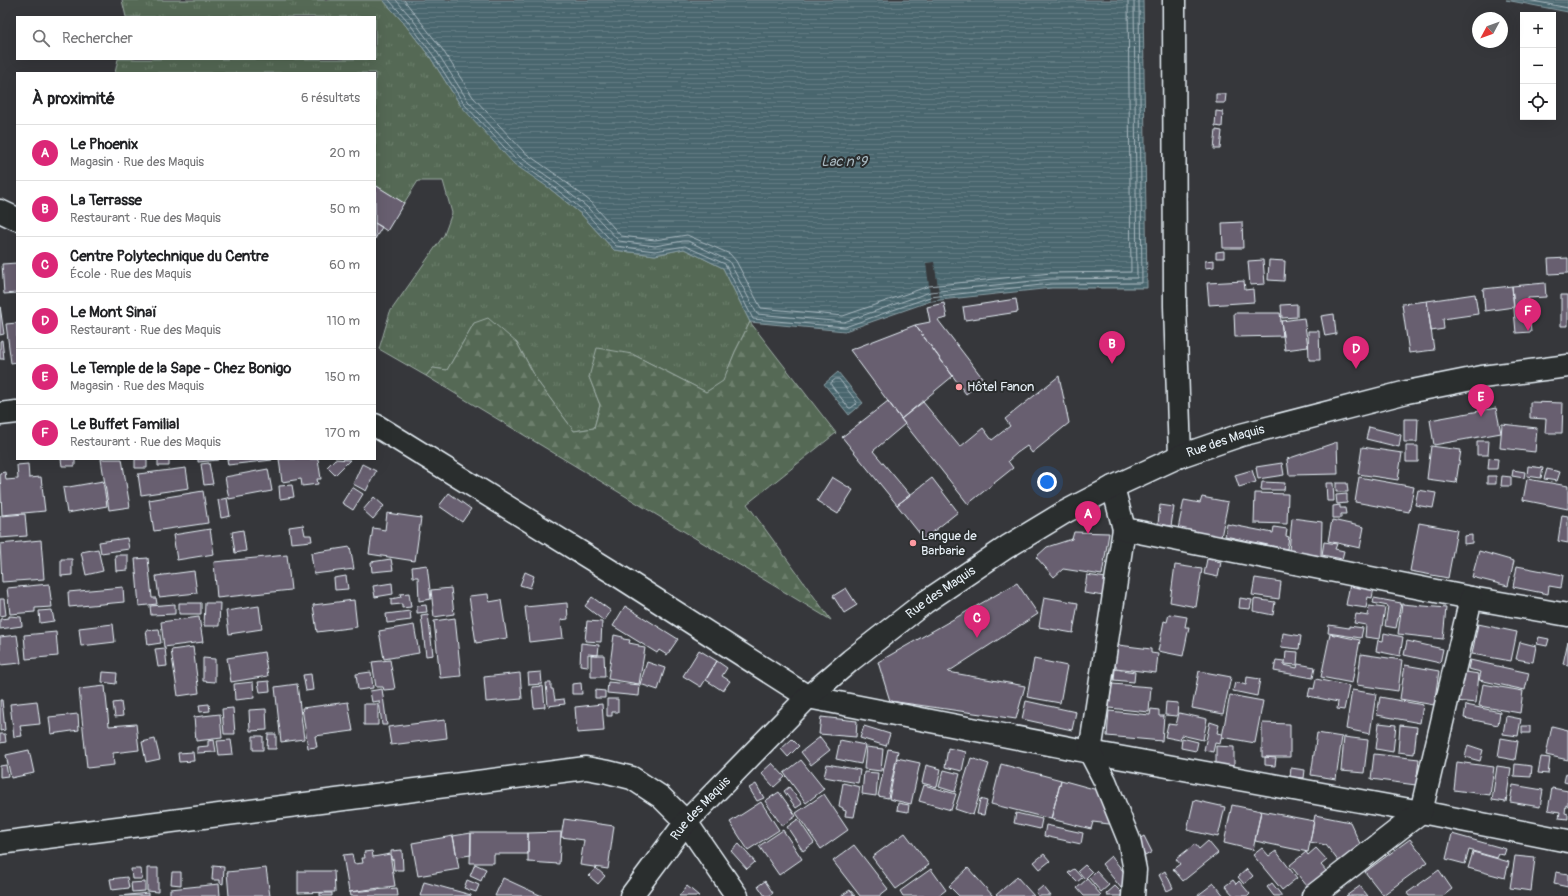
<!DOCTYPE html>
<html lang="fr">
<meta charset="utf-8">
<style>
:root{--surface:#fff;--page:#f2f2f2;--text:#202124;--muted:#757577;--line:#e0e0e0;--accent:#db2777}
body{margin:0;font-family:Pangolin,sans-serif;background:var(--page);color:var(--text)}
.controls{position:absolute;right:12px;top:12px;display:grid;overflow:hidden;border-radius:0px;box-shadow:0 4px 16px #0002}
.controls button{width:36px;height:36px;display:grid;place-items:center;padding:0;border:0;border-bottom:1px solid var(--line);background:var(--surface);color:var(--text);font:20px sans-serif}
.compass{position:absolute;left:1472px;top:12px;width:36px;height:36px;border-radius:50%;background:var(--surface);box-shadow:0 4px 16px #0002;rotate:229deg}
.you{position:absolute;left:1047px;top:482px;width:14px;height:14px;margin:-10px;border:3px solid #fff;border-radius:50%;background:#1a73e8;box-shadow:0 0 0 6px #1a73e833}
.badge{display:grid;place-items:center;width:26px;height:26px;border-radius:50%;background:var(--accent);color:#fff;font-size:13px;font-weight:700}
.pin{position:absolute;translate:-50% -33px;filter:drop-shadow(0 1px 2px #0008)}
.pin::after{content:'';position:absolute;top:21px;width:14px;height:12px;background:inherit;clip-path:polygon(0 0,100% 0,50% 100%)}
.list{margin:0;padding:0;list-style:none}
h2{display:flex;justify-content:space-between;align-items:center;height:52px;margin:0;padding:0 16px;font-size:17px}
h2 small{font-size:13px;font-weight:400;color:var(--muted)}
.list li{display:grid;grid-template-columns:26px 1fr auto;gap:12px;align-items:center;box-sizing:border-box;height:56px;padding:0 16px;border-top:1px solid var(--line)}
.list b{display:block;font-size:15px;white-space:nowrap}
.list p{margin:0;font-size:13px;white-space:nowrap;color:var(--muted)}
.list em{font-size:13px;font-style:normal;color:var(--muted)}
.icon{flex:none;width:22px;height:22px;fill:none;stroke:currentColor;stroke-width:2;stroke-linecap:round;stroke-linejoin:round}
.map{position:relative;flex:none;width:1568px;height:896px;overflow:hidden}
.search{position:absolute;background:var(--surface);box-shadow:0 4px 16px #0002;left:16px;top:16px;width:360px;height:44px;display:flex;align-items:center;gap:10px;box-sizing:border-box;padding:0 14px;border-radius:0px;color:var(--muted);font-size:15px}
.panel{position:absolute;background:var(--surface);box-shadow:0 4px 16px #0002;left:16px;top:72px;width:360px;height:388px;border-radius:0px}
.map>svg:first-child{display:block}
</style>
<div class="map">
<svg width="1568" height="896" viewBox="0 0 1568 896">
<defs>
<pattern id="grass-tufts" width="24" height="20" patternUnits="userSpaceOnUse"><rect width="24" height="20" fill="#556954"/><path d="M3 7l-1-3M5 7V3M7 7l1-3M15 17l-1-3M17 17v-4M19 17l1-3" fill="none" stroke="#6d7f6d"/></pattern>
<pattern id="forest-firs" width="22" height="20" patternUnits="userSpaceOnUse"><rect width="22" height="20" fill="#556954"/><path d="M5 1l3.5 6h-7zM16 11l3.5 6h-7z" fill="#6d7f6d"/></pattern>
<pattern id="water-rules" width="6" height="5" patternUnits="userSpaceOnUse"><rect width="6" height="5" fill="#4a666e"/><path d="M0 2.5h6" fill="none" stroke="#647c83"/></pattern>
</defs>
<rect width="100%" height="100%" fill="#36373b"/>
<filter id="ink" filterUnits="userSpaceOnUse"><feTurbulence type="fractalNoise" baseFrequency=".025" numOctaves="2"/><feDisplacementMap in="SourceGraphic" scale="8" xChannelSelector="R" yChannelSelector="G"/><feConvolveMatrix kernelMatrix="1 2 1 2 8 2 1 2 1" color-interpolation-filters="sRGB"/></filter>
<g filter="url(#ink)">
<!-- grass -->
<path fill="url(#grass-tufts)" stroke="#9eada6" d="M122 0H383L403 22 430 57 461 106 549 188 581 214 614 250 655 255 684 249 723 268 750 322 735 352 723 382 706 392 632 354 589 377 600 405 594 428 574 431 538 382 517 343 474 323 447 370 433 368 426 376 379 349 390 312 444 235 452 213 443 181H418L404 203 375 185V73H115L118 59H375V17H126Z"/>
<!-- forest -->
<path fill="url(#forest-firs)" stroke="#9eada6" d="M488 318 517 343 538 382 574 431 594 428 600 405 589 377 597 348 632 354 706 392 723 381 735 352 750 322 836 433 747 504 831 620 426 376 433 368 447 370 474 323Z"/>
<!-- water -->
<path fill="url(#water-rules)" stroke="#899ea5" d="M383 0H1143L1147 288H1052L931 301 845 331 750 322 723 268 684 249 655 255 614 250 581 214 549 188 514 164 461 106 430 57 403 22Z
M1506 0H1568V12Z
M838 372 863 403 849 415 824 384Z"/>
<!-- pier -->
<path fill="#36373b" d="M934 262 940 299 931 301 926 263Z"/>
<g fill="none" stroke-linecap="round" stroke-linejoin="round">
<!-- shore -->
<path stroke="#a9b9c1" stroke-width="1" d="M389 0 406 19 433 55 464 104 517 161 551 185 584 211 616 246 655 251 685 246 725 264 753 319 845 327 930 297 1051 284 1142 283 1139 0
M396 0 410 16 437 52 468 101 520 157 554 181 587 207 619 241 655 246 683 241H688L729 261 757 314 844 322 930 292 1051 279 1137 278 1134 0
M404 0 442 49 473 97 524 152 558 176 591 202 621 236 655 240 687 235 730 254 736 261 761 308 843 316 929 286 1051 273 1131 272 1128 0
M1528 0 1568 8
M836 379H839L857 402 856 404 851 408H849L831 385V383Z"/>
</g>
<!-- building -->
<path fill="#685f70" stroke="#e8f1f8" d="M1216 94H1226L1225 103H1216Z
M1216 111 1223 112 1222 127 1215 126Z
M1216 130 1222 131 1220 149H1214Z
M375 185 404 203 387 231 375 223Z
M1242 222 1243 248H1223L1222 223Z
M375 223 382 227 375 239Z
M1224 251V258H1216V252Z
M1568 258V273L1549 274 1548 259Z
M1214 260V267L1205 268V261Z
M1263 260 1265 284 1250 285 1248 261Z
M1269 260 1285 261 1284 281 1268 280Z
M17 263V293L4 294 2 264Z
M1244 281 1245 290 1253 289 1254 302 1209 305 1207 283Z
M1545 283 1546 297 1528 298 1531 332 1516 333 1512 286Z
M1512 286 1514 307 1485 311 1483 289Z
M1475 294 1478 314 1443 319 1444 329 1431 331 1427 301Z
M1561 295H1568V326H1561Z
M1016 299 1018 312 965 320 963 307Z
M1427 301 1434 350 1409 353 1402 304Z
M944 303 947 318 938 320 984 380 966 394 915 325 930 322 927 307Z
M1297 304V317L1282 318 1281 305Z
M0 306 4 334 0 335Z
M1234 313H1280L1283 336 1235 337Z
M1334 314 1336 334 1325 336 1321 316Z
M1304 318 1308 347 1285 350 1281 321Z
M17 323V362L11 363 6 324Z
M915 325 953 376 901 419 850 350Z
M1308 331H1319L1320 360H1309Z
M2 340 4 359H0V341Z
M1059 376 1069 423 1032 453 1027 446 1017 453 1008 461 1013 468 968 504 901 419 923 402 960 447 983 428 992 440 1010 426 1005 419Z
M888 401 905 424 873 451 910 495 897 505 842 437Z
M1530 402 1563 403 1562 433H1545L1546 419 1530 418Z
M1496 408 1501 433 1434 445 1430 420Z
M1404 419H1418L1417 442H1404Z
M1502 424 1537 428 1535 452 1500 448Z
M1369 427 1401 435 1399 447 1366 439Z
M1477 441H1489L1488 455H1477Z
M1337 442 1338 474 1289 475 1287 459Z
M1406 446H1418V462H1406Z
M1431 446 1461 450 1456 483 1427 479Z
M1362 447 1402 453 1398 480 1358 474Z
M1489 458 1498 459 1497 469H1488Z
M61 459H75V466H62Z
M101 459H122L130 507 109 510Z
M135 459H147V468H135Z
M158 459H169V466H158Z
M198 459H218V460L198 462Z
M227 459H272V460L228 465Z
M279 459H318L321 479H317L318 484 302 486 301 479 282 482Z
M335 459 350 460 335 475 327 467Z
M209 463 213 484 204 485 201 464Z
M1282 463 1284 475 1258 479 1256 467Z
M28 464 29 478 41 477 45 511 2 515 0 473 5 472 6 480 18 479 17 465Z
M362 464 376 471 366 491 353 484Z
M1528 466 1543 468 1541 478 1527 476Z
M186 468 189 488 141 495 138 474Z
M268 469 272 491 229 499 225 477Z
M1547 469 1560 472 1557 481 1544 479Z
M1252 470 1256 482 1239 487 1235 475Z
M1513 470 1525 472 1524 478 1512 476Z
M1487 476H1496V484H1487Z
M1502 476 1511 477V486H1501Z
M832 477 853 490 838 514 817 501Z
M1359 477 1414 487 1409 512 1355 502Z
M932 478 958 512 924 539 897 505Z
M1527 479 1568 486V509L1523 500Z
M103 481 107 506 67 513 63 488Z
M1262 482 1285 483 1284 490H1261Z
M1326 483H1333L1334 501H1327Z
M1336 483H1347L1348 492H1336Z
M292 485 294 497 280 499 279 486Z
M352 487 363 494 353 510 342 503Z
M1418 490 1436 493 1433 508 1415 505Z
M203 491 208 523 154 531 149 500Z
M449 493 471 509 462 522 439 506Z
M1255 493 1288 494 1287 524 1254 523Z
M1347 494V503L1337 504 1336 495Z
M374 497 384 506 373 519 363 510Z
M1202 497 1228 502 1221 537 1178 529 1184 500 1200 503Z
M227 498 230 516 221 518 218 500Z
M1160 505 1174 507 1171 526 1158 524Z
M1340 505V508H1345L1346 514H1341V518H1333V506Z
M387 513 421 518 415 561 369 554 373 528 385 530Z
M25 514 27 536 0 538V516Z
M1562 515 1568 516V543L1558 541Z
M1292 518 1322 522 1321 556 1289 551Z
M1332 520 1364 527 1360 548 1328 541Z
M1419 523 1457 530 1448 578 1410 571Z
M1227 524 1273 533 1274 527 1287 529 1286 536 1289 537 1287 549 1225 536Z
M303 525 305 535H311L312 541 291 543 289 527Z
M210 529 214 554 177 560 173 535Z
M243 530 246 551 235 553 232 532Z
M1074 532 1109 533 1102 575 1063 569 1054 577 1036 557 1047 547 1072 539Z
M1472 535V543L1464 544V536Z
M127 538 129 549 101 553 99 542Z
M41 540 44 579 2 582 0 544Z
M1324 542 1337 544 1335 549 1344 551 1342 559 1322 555Z
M350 547 354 569 314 574 311 553Z
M98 549 103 571 86 575 81 552Z
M1479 551 1514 561 1508 586 1472 577Z
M115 555H128V570L116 571Z
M287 555 291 590 217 598 214 562Z
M148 558 152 598H156L157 604 139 606 135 559Z
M61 559H72V575L61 576Z
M391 559 393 570 372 572 371 562Z
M1207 559 1221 562 1218 577 1204 574Z
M427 565 431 599 419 601 418 577H413L412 567Z
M1175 565 1202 569 1196 607 1170 602Z
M1517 566 1563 575 1561 588 1549 586 1548 594 1513 587Z
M194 571 197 593 159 597 156 576Z
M525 572 534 576 530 588 520 585Z
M1087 575 1106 578 1104 596 1084 593Z
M346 576 348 589 335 590 334 578Z
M1255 578 1281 582 1279 599 1252 595Z
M392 583 393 594 375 597 373 586Z
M1017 583 1038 614 948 672 1025 686 1016 719 890 701 878 662Z
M49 584 52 607 35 608V612L10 614 7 588Z
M1350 584 1374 588 1372 598 1368 597 1366 608 1346 605Z
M123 587 124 602 69 607 68 592Z
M451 588 454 614 434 617 431 590Z
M846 588 857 605 844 613 833 596Z
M409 593 411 607 402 608V604L391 605V599L401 597 400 594Z
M488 594 489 602 501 600 507 638 476 643 469 596Z
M592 597 611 611 604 621 585 606Z
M1044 597 1078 603 1073 633 1039 627Z
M1240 598 1252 600 1250 609 1239 608Z
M1374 598 1401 603 1396 628 1385 626 1388 606 1373 603Z
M0 599H4L6 615 0 616Z
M1254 599 1275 602 1273 615 1253 611Z
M354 600 357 627 317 632 313 605Z
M179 603H201V614H179Z
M205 603H220L219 626H204Z
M567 603 568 619 561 620 563 638 529 642 525 607Z
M175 604V614L151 615 150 606Z
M1402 604 1446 608 1443 639 1398 634Z
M426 605 427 612 417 613V606Z
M259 606 262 629 229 634 226 611Z
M625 606 678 639 667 655 659 650 657 653 613 626Z
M1369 606 1385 608 1380 639 1365 637 1366 625 1354 623 1356 614 1368 616Z
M52 610 54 621 40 623 39 611Z
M410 611 411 620 387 623 386 614Z
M428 614 433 655 426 656 421 615Z
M1169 614 1187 617 1185 627H1189L1183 656 1158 651 1164 621 1167 622Z
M9 616 21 617 22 626 0 629V619L9 618Z
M199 617 203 642 164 647 161 622Z
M455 618 461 676 440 678 434 621Z
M587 621 602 622 601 642 585 641Z
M113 624 115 642 81 646 79 628Z
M1478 624 1517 632 1511 661 1472 654Z
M414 625 419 653 384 659 379 631Z
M1329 625 1349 628V626L1363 628 1361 638 1328 633Z
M159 629 161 643 148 645 146 630Z
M56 632 58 656 26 659 24 635Z
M1283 633 1301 636 1299 649 1281 647Z
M1384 633 1403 637 1400 656 1376 651 1378 640 1383 641Z
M1330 634 1360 640 1352 683 1321 677Z
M17 635 21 663 0 665V637Z
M614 635 623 637V639L630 640 629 643 639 645V647L645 648 639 684 608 679Z
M1539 637 1549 639 1547 646 1537 644Z
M1407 641 1443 649 1440 663 1404 655Z
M1568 641V665L1563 664Z
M1520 642 1536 646 1533 662 1516 659Z
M581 643 599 645 598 655 588 654V666L580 665Z
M1110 644 1151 649V653L1158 654 1156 673 1116 668V665L1107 664Z
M193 647 199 693 178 696 171 650Z
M165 648 167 666 158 667 155 649Z
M699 650 717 661 701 687 683 676Z
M1286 651 1298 652 1297 665 1285 664Z
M264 652 268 676 231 682 227 658Z
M1361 654 1402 660 1398 691 1357 685Z
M591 655H604L605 677H591Z
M203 658 215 659V682L203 681Z
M1034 659 1067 666 1060 703 1027 697Z
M390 660 395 689 384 690 383 687H376L372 662Z
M1276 660 1284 661V665L1297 668 1298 664 1315 667 1313 678 1274 671Z
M1470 660 1529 673 1525 690 1479 680 1481 672 1468 669Z
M717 661 727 668 722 676 730 681 723 691 706 680Z
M647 662 665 668 658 690 640 684Z
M1405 665 1439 671 1434 705 1400 699Z
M1115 669 1135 672 1134 682 1114 680Z
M1199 671 1231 677 1223 714 1192 708Z
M1459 671 1479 674 1476 703 1456 701Z
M103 672 117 673 116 684 102 682Z
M371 672 373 688 358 690 356 674Z
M541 672 542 684 529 685 528 673Z
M520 673 522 699 486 702 484 677Z
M311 674 313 690 306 691 303 675Z
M1247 677 1260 679 1257 696 1233 691 1235 682 1246 685Z
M1316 679 1349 686 1344 710 1337 709 1338 702 1308 696 1310 688 1314 689Z
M269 681 270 691 260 692 258 682Z
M253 682 254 698 235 700 234 684Z
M608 682 640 685 639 696 607 693Z
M546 683H551V689H553L555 700 564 699 565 704 548 706Z
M581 683 582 694H572V684Z
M297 684 304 739 281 742 275 687Z
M1112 684 1151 687 1149 712 1109 708Z
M1483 684 1523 691 1520 713 1479 706Z
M105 686 109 726 136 724 139 750 113 753 114 765 87 768 79 689Z
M543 686 545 707 534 708 532 687Z
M382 689 387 725H382L379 701 372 702 370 691Z
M595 690 605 691V698H595Z
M1352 690 1376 694 1370 734 1346 729Z
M1230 695 1263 701 1255 743 1222 737Z
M1380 697 1423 705 1420 723 1377 715Z
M607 699H618V712H612V716H607Z
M0 700H2L5 730 0 731Z
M37 701 40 724 20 726 22 736 14 737 10 704Z
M1026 701 1076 712 1072 730 1022 719Z
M121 702 123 716 115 717 113 703Z
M348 702 353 731 315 736 317 747 308 748 302 708Z
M1166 702 1178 703 1177 716 1165 715Z
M209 704 210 711 200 712 199 705Z
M364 704H378V725H364Z
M602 704 604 731 577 733 575 707Z
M1466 705 1500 712 1498 725 1464 718Z
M233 708 235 734H224L222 709Z
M266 709 267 730 250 731 249 710Z
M1151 709 1159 710V716H1164L1162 741 1107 736 1109 711 1150 715Z
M1179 713 1207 719 1203 740 1181 735 1180 740 1165 737 1168 724 1176 725Z
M78 714 79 730 51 734 49 717Z
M220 714 222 738 196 741 194 717Z
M1506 716 1521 719 1518 736 1503 734Z
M821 717 857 721 856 737 819 734Z
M445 720 447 738 391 745 388 727Z
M1210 722 1219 725 1217 733 1222 734 1220 744 1215 743 1213 752 1204 750Z
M1262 723 1290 724V757H1262Z
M1379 723 1396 725 1393 752 1376 749Z
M1400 725 1417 727 1414 754 1398 752Z
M864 726 890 734 886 746 860 738Z
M1522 726H1530V733H1522Z
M1552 726 1568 730V760L1546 755Z
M1317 733 1342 737 1336 779 1311 775Z
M0 734H5L6 742 0 743Z
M268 734H276V749H267Z
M253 736H263V750H253Z
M820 737 830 750 811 765 801 752Z
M1344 737 1368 740 1364 773 1341 771Z
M1182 738 1198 742 1196 751 1181 748Z
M1501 738 1518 741 1515 760 1498 757Z
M155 739 160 759 146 762 142 742Z
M792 739 799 746 788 757 781 749Z
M214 740 216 752 197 753V747L208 746V741Z
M231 740 233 754 219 755 217 741Z
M840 740 865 745 861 764 836 759Z
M1468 745 1483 750 1480 761 1465 757Z
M1216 746 1234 747V766H1216Z
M866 747 883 749 881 771 864 769Z
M948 748 966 752 962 771 945 767Z
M888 749 898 751 888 798 878 796Z
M29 750 34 773 11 778 6 755Z
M193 752 194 761 179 762 178 753Z
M1374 754 1419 759 1416 785 1371 779Z
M1265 757 1276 758 1275 766 1265 765Z
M1541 757 1550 758 1548 774 1538 773Z
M897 758 920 763 911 804 889 799Z
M971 758 989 764 973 815 955 809Z
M801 760 824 789 806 803 784 773Z
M1457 762 1494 767 1490 795 1454 790Z
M772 763 785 777 774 787 761 773Z
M827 764 860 770 858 783 824 777Z
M1001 764 1061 780 1051 819 991 804Z
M1515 764 1532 766 1531 777 1514 776Z
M6 765 8 776 0 777V766Z
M926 765 941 769 937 787 922 783Z
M1497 766 1511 768 1506 802 1492 800Z
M1291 768 1305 770 1304 778 1290 777Z
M944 770 960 774 955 792 939 787Z
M864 772 878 773 876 796 862 794Z
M1566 773 1568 774V783L1564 782Z
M1061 780 1101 791 1115 821 1109 824 1093 822 1091 829 1051 819Z
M843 783 860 787 854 817 845 816 846 811 843 810V808L839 806Z
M756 784 764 798 757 801 749 788Z
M924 785 956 794 951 810 919 801Z
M1513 785 1543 790 1540 807 1510 802Z
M789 787 802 804 796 808 784 791Z
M1552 788 1568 791V806L1566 805 1565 813 1568 814V819L1559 818 1560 812 1548 810Z
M779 792 796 816 782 826 765 801Z
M824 794 848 830 821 849 796 813Z
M980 799 987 801 984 815 977 814Z
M1194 800 1225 807 1218 837 1187 830Z
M761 802 779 830 748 850 730 822Z
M898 803 909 805 908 812 897 810Z
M1232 805 1261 811 1253 850 1224 843Z
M1261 811 1314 821 1308 852 1255 841Z
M1016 813 1042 819 1040 829 1014 823Z
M1315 815 1350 822 1361 846 1339 862 1326 845 1310 842Z
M564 819 614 826 608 869 580 865 584 840 561 837Z
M798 819 814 843 803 851 787 827Z
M1046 825 1083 833 1081 844 1044 836Z
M783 830 802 859 779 875 759 846Z
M561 832 559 864 528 862V833Z
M471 833H528V854H494V863H470Z
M471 833V855L457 857 453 836Z
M905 833 929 865 896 889 872 857Z
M1452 834 1506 849 1504 855 1499 854 1497 858 1469 850 1465 864 1446 859Z
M453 836 459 869 418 876 412 843Z
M1144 836 1152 852 1145 856 1137 840Z
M1410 839 1428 862 1383 895 1365 872Z
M1208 841 1218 853 1183 881 1173 869 1180 864 1176 859 1195 844 1199 849Z
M739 844 755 862 747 869 731 851Z
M854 845 888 889 879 896H860L833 861Z
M1262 848 1269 856 1276 851 1297 878 1282 890 1253 855Z
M1316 848 1327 860 1321 865 1327 872 1311 891 1290 865 1306 852 1308 855Z
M402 850 403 870H394L393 859 391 860V851Z
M372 851 373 857 390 854 395 886 349 892 343 855 352 854 354 864 363 863 362 858H365L364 852Z
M1473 852 1509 862 1505 878 1468 868Z
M1044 854 1050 861 1040 869 1034 862Z
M1111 856 1131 881 1121 888 1102 864Z
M1515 856 1535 858 1531 891 1510 888Z
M475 864 486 869 481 881 470 876Z
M1085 865 1092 872 1085 879 1078 871Z
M213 866 224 867 223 884 220 883V880H212Z
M147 868H158V892L147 891Z
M266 868 270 896H229L227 872Z
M596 868 605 876 598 884 589 876Z
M968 868 993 896H959L949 886Z
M131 869H141L142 879H132Z
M931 869 946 890 938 896H903L900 891Z
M1074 869 1082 878 1077 882 1068 873Z
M1247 869 1253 876 1244 884 1238 877Z
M1439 870 1452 889 1443 896H1409L1407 893Z
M298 871H334L335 892 298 893Z
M1096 871 1109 885 1101 892 1089 878Z
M1165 871 1173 888 1167 891 1159 875Z
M172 872H181V885L171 884Z
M1556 872 1568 874V887L1554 884Z
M127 877 129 888 112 890 110 879Z
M1017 877 1034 896H997L996 895Z
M503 878 542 896H495Z
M1087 879 1101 895 1099 896H1084L1077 888Z
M467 880 479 885 476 892 464 888Z
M1233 880 1236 884 1239 881 1250 894 1248 896H1234L1225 886Z
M765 881 773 893 769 896H765L758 886Z
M145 882V891L132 892 131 883Z
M424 882 471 895V896H420Z
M1214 883 1224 896H1197Z
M1272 883 1282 896H1274L1267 887Z
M219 884 220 896H170V889Z
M687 886 699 896H679Z
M1043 886 1051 896H1038L1036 892Z
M1115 886 1124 895 1123 896H1107L1106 894Z
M1360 886 1368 896H1346Z
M397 888 398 896H351L350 892Z
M850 890 855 896H841Z
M148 893V896H119Z
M320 893H332V896H320Z"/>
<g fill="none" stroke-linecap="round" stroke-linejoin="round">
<!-- minor casing -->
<g stroke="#e8f1f8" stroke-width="25">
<g id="minor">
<path d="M1174 0 1175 306 1180 456"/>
<path d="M0 211 17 219"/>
<path d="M0 414 17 412"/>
<path d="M375 425 622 578 808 697 1090 752 1421 812 1568 841"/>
<path d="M1113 487 1124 529 1090 752 1105 781 1129 840 1135 870 1133 896"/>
<path d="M1124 529 1471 598 1568 615"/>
<path d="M0 843 586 768 608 772 632 778 661 797 686 822 737 896"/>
<path id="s1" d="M631 896 686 822 808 697 851 660 924 603 1007 547 1065 512 1113 487 1180 456 1241 435 1407 392 1482 377 1568 366"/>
<path d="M1313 896 1421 812 1471 598"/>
</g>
</g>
<!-- minor -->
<use href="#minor" stroke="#2a2d2e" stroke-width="22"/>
</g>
</g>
<!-- markers -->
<g fill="#ff9aa2" stroke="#2a2d2e" stroke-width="1.5">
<circle cx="959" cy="387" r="4"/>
<circle cx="913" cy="543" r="4"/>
</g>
<g text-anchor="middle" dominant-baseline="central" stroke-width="4" stroke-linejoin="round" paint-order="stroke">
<!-- poi labels -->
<g font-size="13" fill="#e8f1f8" stroke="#2a2d2e" text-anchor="start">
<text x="967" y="387">Hôtel Fanon</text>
<text x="921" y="536">Langue de<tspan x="921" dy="15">Barbarie</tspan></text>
</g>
<!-- street labels -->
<g font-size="13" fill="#e8f1f8" stroke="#2a2d2e">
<text stroke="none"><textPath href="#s1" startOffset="760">Rue des Maquis</textPath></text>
<text stroke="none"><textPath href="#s1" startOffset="436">Rue des Maquis</textPath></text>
<text stroke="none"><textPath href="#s1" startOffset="112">Rue des Maquis</textPath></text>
</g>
<!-- water labels -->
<g font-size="14" font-style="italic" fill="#a9b9c1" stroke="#2a2d2e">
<text x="844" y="161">Lac n°9</text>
</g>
</g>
</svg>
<div class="controls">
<button>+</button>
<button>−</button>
<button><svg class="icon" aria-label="locate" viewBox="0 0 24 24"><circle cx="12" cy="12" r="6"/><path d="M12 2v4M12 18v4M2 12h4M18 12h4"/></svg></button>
</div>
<svg class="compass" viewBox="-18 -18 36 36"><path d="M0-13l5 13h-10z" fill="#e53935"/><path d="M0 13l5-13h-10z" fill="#757577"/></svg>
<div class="you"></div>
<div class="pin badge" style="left:1088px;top:534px">A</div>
<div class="pin badge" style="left:1112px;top:364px">B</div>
<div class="pin badge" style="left:977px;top:638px">C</div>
<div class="pin badge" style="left:1356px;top:369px">D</div>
<div class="pin badge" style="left:1481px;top:417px">E</div>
<div class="pin badge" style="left:1528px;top:331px">F</div>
<div class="search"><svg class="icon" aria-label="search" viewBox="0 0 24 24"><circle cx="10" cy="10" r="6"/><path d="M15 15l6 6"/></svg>Rechercher</div>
<section class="panel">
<h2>À proximité<small>6 résultats</small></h2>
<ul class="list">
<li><span class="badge">A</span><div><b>Le Phoenix</b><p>Magasin · Rue des Maquis</p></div><em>20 m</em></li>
<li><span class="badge">B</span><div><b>La Terrasse</b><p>Restaurant · Rue des Maquis</p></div><em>50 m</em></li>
<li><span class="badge">C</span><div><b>Centre Polytechnique du Centre</b><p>École · Rue des Maquis</p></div><em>60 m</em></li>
<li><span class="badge">D</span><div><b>Le Mont Sinaï</b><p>Restaurant · Rue des Maquis</p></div><em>110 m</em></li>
<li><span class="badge">E</span><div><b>Le Temple de la Sape - Chez Bonigo</b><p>Magasin · Rue des Maquis</p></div><em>150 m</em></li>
<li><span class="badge">F</span><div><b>Le Buffet Familial</b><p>Restaurant · Rue des Maquis</p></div><em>170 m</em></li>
</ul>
</section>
</div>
